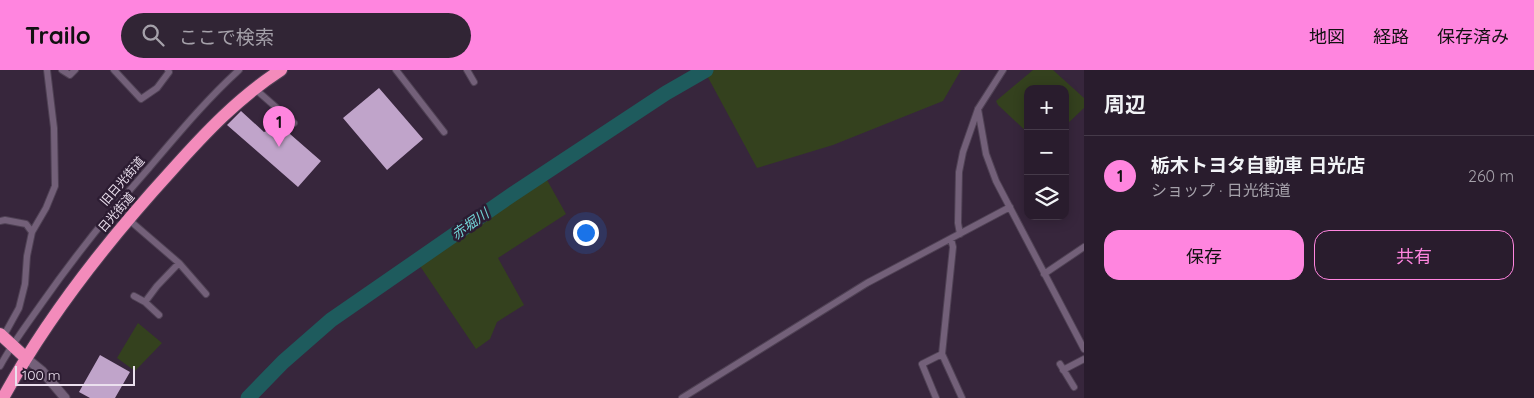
<!DOCTYPE html>
<html lang="ja">
<meta charset="utf-8">
<style>
:root{--surface:#291c2d;--page:#312535;--text:#f1f3f6;--muted:#a5a1aa;--line:#453a49;--accent:#ff85df}
body{margin:0;font-family:Quicksand,"Noto Sans JP",sans-serif;background:var(--page);color:var(--text)}
.controls{position:absolute;right:15px;top:15px;display:grid;overflow:hidden;border-radius:10px;box-shadow:0 2px 12px #0003}
.controls button{width:45px;height:45px;display:grid;place-items:center;padding:0;border:0;border-bottom:1px solid var(--line);background:var(--surface);color:var(--text);font:25px sans-serif}
.scale{position:absolute;left:15px;bottom:12px;width:120px;box-sizing:border-box;padding-left:5px;border:2px solid #ebe0ee;border-top:0;font-size:14px;line-height:18px;white-space:nowrap;color:#ebe0ee;-webkit-text-stroke:4px #2c1c32;paint-order:stroke}
.you{position:absolute;left:585px;top:162px;width:18px;height:18px;margin:-12px;border:4px solid #fff;border-radius:50%;background:#1a73e8;box-shadow:0 0 0 8px #1a73e833}
.badge{display:grid;place-items:center;width:32px;height:32px;border-radius:50%;background:var(--accent);color:#111;font-size:16px;font-weight:700}
.pin{position:absolute;translate:-50% -41px;filter:drop-shadow(0 1px 2px #0008)}
.pin::after{content:'';position:absolute;top:26px;width:18px;height:15px;background:inherit;clip-path:polygon(0 0,100% 0,50% 100%)}
.list{margin:0;padding:0;list-style:none}
h2{display:flex;justify-content:space-between;align-items:center;height:65px;margin:0;padding:0 20px;font-size:21px}
h2 small{font-size:16px;font-weight:400;color:var(--muted)}
.list li{display:grid;grid-template-columns:32px 1fr auto;gap:15px;align-items:center;box-sizing:border-box;height:80px;padding:0 20px;border-top:1px solid var(--line)}
.list b{display:block;font-size:19px;white-space:nowrap}
.list p{margin:0;font-size:16px;white-space:nowrap;color:var(--muted)}
.list em{font-size:16px;font-style:normal;color:var(--muted)}
.actions{display:flex;gap:10px;padding:15px 20px}
.actions a{flex:1;padding:11px 0;border:1px solid var(--accent);border-radius:15px;text-align:center;font-size:18px;color:var(--accent)}
.actions .main{background:var(--accent);color:#111}
.icon{flex:none;width:28px;height:28px;fill:none;stroke:currentColor;stroke-width:2;stroke-linecap:round;stroke-linejoin:round}
.map{position:relative;flex:none;width:1084px;height:328px;overflow:hidden}
header{display:flex;align-items:center;gap:30px;box-sizing:border-box;height:70px;padding:0 25px;background:var(--accent);color:#111}
header strong{font-size:24px}
nav{display:flex;gap:28px;margin-inline-start:auto;font-size:18px}
.search{width:350px;height:45px;background:var(--page);display:flex;align-items:center;gap:12px;box-sizing:border-box;padding:0 18px;border-radius:28px;color:var(--muted);font-size:19px}
main{display:flex}
aside{flex:1;background:var(--surface)}
.map>svg:first-child{display:block}
</style>
<header>
<strong>Trailo</strong>
<div class="search"><svg class="icon" aria-label="search" viewBox="0 0 24 24"><circle cx="10" cy="10" r="6"/><path d="M15 15l6 6"/></svg>ここで検索</div>
<nav><a>地図</a><a>経路</a><a>保存済み</a></nav>
</header>
<main>
<div class="map">
<svg width="1084" height="328" viewBox="0 0 1084 328">
<rect width="100%" height="100%" fill="#37263c"/>
<!-- green -->
<path fill="#34411e" d="M704 0H961L943 31 833 75 757 98Z
M1033 0H1053L1084 28V38L1065 56V19H1028V63L998 35 996 31Z
M547 110 566 144 498 188 524 235 497 252 490 269 476 279 420 196 463 165Z
M138 253 162 273 135 301 117 288Z"/>
<g fill="none" stroke-linecap="round" stroke-linejoin="round">
<!-- river -->
<path stroke="#1e5b5d" stroke-width="15" d="M248 328 283 292 331 250 513 124 666 23 706 0"/>
</g>
<!-- building -->
<path fill="#c0a4ca" d="M379 18 423 69 387 100 343 48Z
M241 41 264 62 274 58 282 59 290 64 321 91 298 117 227 55Z
M100 285 130 302 115 328H90L79 322Z"/>
<g fill="none" stroke-linecap="round" stroke-linejoin="round">
<!-- street casing -->
<g stroke="#4f4154" stroke-width="8">
<path id="street" d="M62 0 70 5 75 0
M114 0 141 29 157 18 169 2 168 0
M396 0 444 62
M467 0 474 12
M254 18 294 53
M978 39 986 84 996 111 1084 279
M128 149 179 193 206 224
M0 151 5 150 26 154 32 162
M960 164 958 153 959 102 963 82 978 39 1003 0
M951 169 953 177 942 284 962 328
M1044 204 1084 177
M134 226 145 232 159 245
M145 232 157 216 179 193
M3 267 19 238 25 214 27 186 32 162 46 138 55 116 54 58 47 0
M1060 294 1074 317
M0 296C12 274 28 253 42 233 75 186 111 141 149 98 178 64 206 30 239 0
M1063 300 1084 289
M682 328 867 213 1010 137
M936 328 922 294 942 284"/>
</g>
<!-- secondary casing -->
<g stroke="#4f4154" stroke-width="11">
<path id="secondary" d="M26 288 42 301 65 328"/>
</g>
<!-- highway casing -->
<g stroke="#4f4154" stroke-width="14">
<path id="highway" d="M0 264 26 288
M3 328C49 244 108 170 172 100 205 63 239 27 281 0"/>
</g>
<!-- street -->
<use href="#street" stroke="#736079" stroke-width="6"/>
<!-- secondary -->
<use href="#secondary" stroke="#736079" stroke-width="9"/>
<!-- highway -->
<use href="#highway" stroke="#f38bbb" stroke-width="12"/>
</g>
<g text-anchor="middle" dominant-baseline="central" stroke-width="5" stroke-linejoin="round" paint-order="stroke">
<!-- street labels -->
<g font-size="12" fill="#ebe0ee" stroke="#2c1c32">
<text transform="translate(122 111) rotate(-49)">旧日光街道</text>
<text transform="translate(116 142) rotate(-49)">日光街道</text>
</g>
<!-- water labels -->
<g font-size="14" font-style="italic" fill="#72d3d5" stroke="#2c1c32">
<text transform="translate(470 154) rotate(-35)">赤堀川</text>
</g>
</g>
</svg>
<div class="controls">
<button>+</button>
<button>−</button>
<button><svg class="icon" aria-label="layers" viewBox="0 0 24 24"><path d="M12 4l9 5-9 5-9-5zM3 14l9 5 9-5"/></svg></button>
</div>
<div class="scale">100 m</div>
<div class="you"></div>
<div class="pin badge" style="left:279px;top:77px">1</div>
</div>
<aside>
<h2>周辺<small></small></h2>
<ul class="list">
<li><span class="badge">1</span><div><b>栃木トヨタ自動車 日光店</b><p>ショップ · 日光街道</p></div><em>260 m</em></li>
</ul>
<div class="actions"><a class="main">保存</a><a>共有</a></div>
</aside>
</main>
